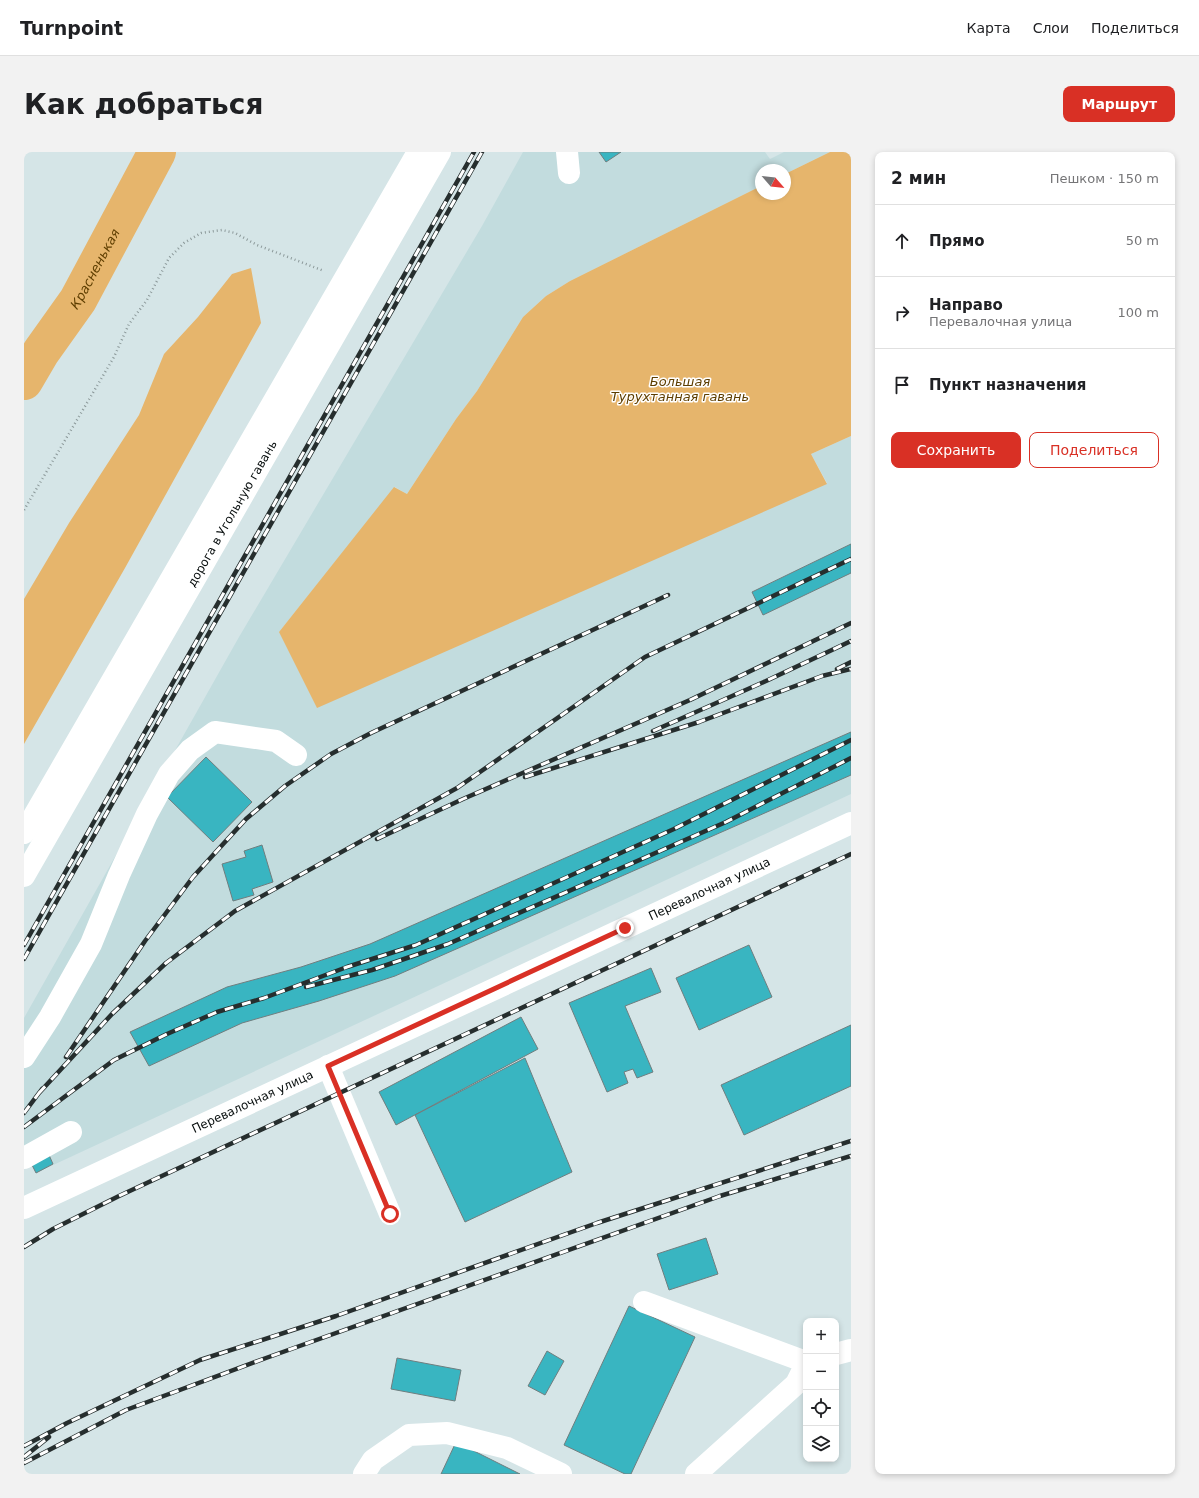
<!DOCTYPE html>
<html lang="ru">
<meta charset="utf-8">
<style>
:root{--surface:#fff;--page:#f2f2f2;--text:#202124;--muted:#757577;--line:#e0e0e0;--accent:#d93025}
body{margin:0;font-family:"DejaVu Sans",sans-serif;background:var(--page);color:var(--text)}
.controls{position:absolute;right:12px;bottom:12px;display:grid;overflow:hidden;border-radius:8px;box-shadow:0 2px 6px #0003}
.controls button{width:36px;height:36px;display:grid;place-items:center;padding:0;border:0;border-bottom:1px solid var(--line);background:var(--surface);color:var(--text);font:20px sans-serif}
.compass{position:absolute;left:731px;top:12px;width:36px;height:36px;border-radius:50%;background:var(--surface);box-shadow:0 2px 6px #0003;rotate:118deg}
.stop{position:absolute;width:12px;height:12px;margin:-9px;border:3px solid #d93025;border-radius:50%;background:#fff}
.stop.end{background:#d93025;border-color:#fff;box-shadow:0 1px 4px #0008}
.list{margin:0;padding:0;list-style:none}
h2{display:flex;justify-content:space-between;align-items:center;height:52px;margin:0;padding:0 16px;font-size:17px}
h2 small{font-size:13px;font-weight:400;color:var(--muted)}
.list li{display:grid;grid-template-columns:26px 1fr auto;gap:12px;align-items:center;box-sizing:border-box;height:72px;padding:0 16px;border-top:1px solid var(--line)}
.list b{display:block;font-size:15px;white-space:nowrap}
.list p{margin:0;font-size:13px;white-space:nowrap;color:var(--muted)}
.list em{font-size:13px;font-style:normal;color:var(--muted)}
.actions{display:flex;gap:8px;padding:12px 16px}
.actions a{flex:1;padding:9px 0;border:1px solid var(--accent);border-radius:8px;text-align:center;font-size:14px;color:var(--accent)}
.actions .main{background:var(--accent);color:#fff}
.icon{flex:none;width:22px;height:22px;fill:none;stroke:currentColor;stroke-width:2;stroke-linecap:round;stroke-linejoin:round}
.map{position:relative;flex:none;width:827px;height:1322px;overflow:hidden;border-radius:8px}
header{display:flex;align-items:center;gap:24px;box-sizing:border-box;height:56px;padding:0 20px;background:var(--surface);border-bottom:1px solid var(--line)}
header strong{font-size:19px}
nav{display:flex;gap:22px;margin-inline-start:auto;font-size:14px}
.intro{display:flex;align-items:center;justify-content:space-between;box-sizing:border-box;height:96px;padding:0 24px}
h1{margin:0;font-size:28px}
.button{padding:10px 18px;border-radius:8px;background:var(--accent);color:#fff;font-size:14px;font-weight:700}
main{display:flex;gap:24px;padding:0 24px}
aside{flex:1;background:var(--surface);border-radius:8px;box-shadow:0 2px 6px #0003}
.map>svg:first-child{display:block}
</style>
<header>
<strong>Turnpoint</strong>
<nav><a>Карта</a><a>Слои</a><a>Поделиться</a></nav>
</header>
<div class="intro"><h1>Как добраться</h1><a class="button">Маршрут</a></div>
<main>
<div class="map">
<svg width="827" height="1322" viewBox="0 0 827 1322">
<rect width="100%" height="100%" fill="#d5e5e7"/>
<!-- built -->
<path fill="#c2dcde" d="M499 0H741L746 7 760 0H806L761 22V18H737V34L546 129 522 144 499 165 453 239 432 267 383 342 371 335 255 480 803 331 787 302 827 284V642L12 1021 0 999V866L215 485 458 74Z"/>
<!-- water -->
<path fill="#e6b56c" d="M806 0H827V284L787 302 803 332 293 556 255 480 370 335 383 342 432 267 453 239 499 165 522 144 546 129 737 34V42H761V22Z
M227 116 237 171 101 416 0 592V447L45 371 115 263 140 202 174 165 208 122Z"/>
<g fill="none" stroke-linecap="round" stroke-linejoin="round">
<!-- river -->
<path stroke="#e6b56c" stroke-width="38" id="s1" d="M0 229 17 200 54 148 133 0"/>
</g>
<!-- building -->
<path fill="#39b5c1" stroke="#6f7e7f" d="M575 0H597L582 10Z
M827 392V421L739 463 728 440Z
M827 580V623L371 824 295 849 218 871 125 914 106 880 203 835 277 815 346 792Z
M182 605 228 650 189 690 143 645Z
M238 693 249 730 228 737 230 743 209 749 198 712 222 705 220 699Z
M725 793 748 845 675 878 652 826Z
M627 816 637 840 601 854 629 920 613 926 609 917 600 920 604 931 583 940 545 851Z
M497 865 514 897 372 973 355 940Z
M827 873V934L720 983 697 933Z
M501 906 548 1020 441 1070 391 963Z
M25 1003 29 1012 12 1021 7 1011Z
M682 1086 694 1122 645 1138 633 1102Z
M605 1154 671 1185 607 1322H601L540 1293Z
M523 1199 540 1209 521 1243 504 1234Z
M373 1206 437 1218 431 1249 367 1237Z
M432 1290 496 1322H417Z"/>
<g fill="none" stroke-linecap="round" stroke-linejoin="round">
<!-- path -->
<path stroke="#8c999a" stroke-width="2.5" stroke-dasharray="1 3" stroke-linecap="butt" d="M0 358 90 205 105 172 123 148 145 106 160 91 177 81 198 78 211 81 233 93 300 119"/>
<!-- minor -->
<g stroke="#fff" stroke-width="22">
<path d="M543 0 545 21"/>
<path d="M0 681 394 0"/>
<path id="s2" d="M0 724 416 0"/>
<path d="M0 905 26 865 67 792 95 723 123 662 145 622 166 598 191 580 252 589 272 603"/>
<path d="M304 914 366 1062"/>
<path d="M0 1006 47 980"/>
<path id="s3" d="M0 1056 827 671"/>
<path d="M620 1150 782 1210"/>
<path d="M812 1202 827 1198"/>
<path d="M340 1322 349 1308 385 1283 423 1281 483 1296 537 1322"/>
<path d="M672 1322 772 1232 782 1212"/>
</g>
<!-- rail casing -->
<g stroke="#262e2e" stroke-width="4.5">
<path id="rail" d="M813 517 827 510
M629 579 742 529 827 489
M501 625 675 570 798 524 827 517
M353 687 439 647 666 548 827 471
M0 793 450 0
M0 807 458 0
M282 835 348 818 424 792 702 670 827 606
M42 905 121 789 169 725 222 667 261 634 307 602 347 581 644 443
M15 941 88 862 142 811 211 759 433 636 621 505 827 407
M0 961 18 937
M0 975 90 908 143 882 193 860 240 846 323 815 392 793 650 677 827 588
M0 1095 29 1077 95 1044 827 702
M0 1294 43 1271 176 1208 312 1164 573 1071 827 989
M0 1305 25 1285
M0 1311 102 1258 242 1206 696 1044 827 1004"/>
</g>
<!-- rail -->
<use href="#rail" stroke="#fff" stroke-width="3" stroke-dasharray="9" stroke-linecap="butt"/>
</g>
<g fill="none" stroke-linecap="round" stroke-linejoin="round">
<!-- route -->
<path stroke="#d93025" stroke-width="5" d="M366 1062 304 914 601 776"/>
</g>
<g text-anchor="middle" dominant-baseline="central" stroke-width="3" stroke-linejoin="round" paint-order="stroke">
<!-- street labels -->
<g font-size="12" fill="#070d0d" stroke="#fff">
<text stroke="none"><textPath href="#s2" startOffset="418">дорога в Угольную гавань</textPath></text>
<text stroke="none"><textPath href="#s3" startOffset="756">Перевалочная улица</textPath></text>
<text stroke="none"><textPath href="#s3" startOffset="252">Перевалочная улица</textPath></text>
</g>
<!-- water labels -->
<g font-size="13" font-style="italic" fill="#5e3e00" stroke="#fff">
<text stroke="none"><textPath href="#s1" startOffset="133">Красненькая</textPath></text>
<text x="656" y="229">Большая<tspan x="656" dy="15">Турухтанная гавань</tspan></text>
</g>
</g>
</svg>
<div class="controls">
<button>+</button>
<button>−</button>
<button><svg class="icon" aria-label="locate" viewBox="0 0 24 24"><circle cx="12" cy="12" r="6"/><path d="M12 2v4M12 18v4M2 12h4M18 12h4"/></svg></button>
<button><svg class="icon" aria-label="layers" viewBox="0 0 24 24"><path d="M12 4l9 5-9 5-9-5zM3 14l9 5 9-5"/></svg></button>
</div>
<svg class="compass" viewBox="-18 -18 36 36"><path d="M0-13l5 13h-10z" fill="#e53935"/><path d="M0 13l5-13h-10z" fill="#757577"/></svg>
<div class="stop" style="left:366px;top:1062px"></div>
<div class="stop end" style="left:601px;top:776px"></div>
</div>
<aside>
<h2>2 мин<small>Пешком · 150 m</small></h2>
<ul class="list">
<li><svg class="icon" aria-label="ahead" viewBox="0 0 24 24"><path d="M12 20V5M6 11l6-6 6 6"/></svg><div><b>Прямо</b></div><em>50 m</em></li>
<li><svg class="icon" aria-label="right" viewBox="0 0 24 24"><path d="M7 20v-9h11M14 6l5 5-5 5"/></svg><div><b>Направо</b><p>Перевалочная улица</p></div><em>100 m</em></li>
<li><svg class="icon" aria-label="arrive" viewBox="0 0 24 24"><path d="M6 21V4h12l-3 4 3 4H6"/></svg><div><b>Пункт назначения</b></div></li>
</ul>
<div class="actions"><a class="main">Сохранить</a><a>Поделиться</a></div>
</aside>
</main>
